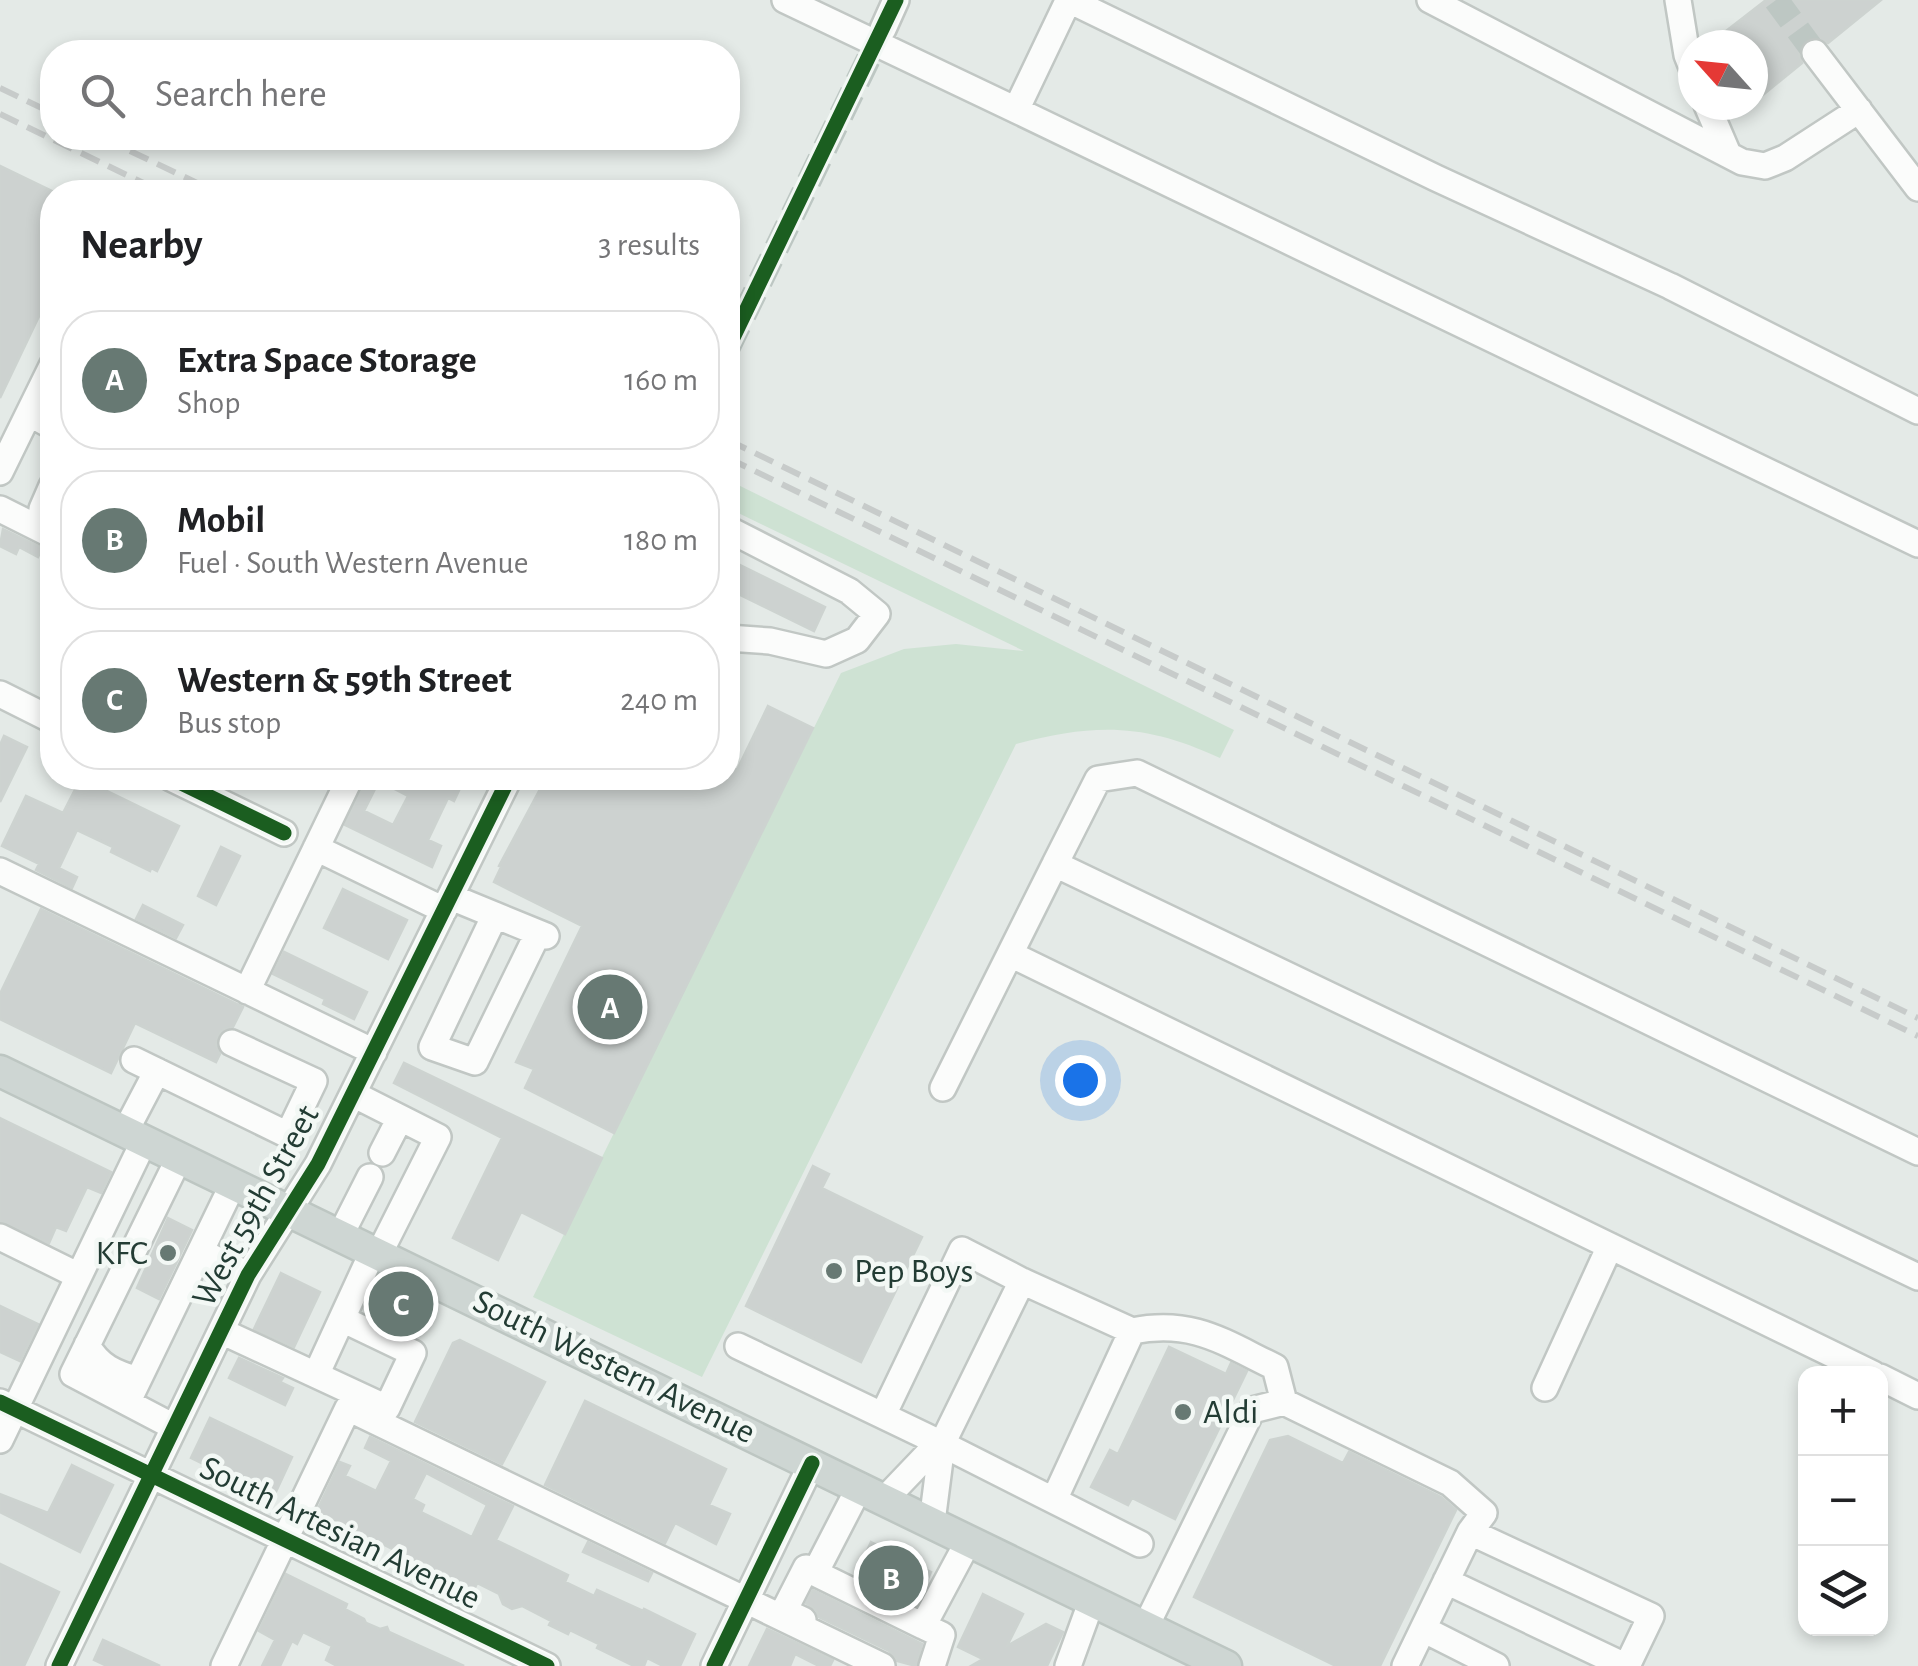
<!DOCTYPE html>
<meta charset="utf-8">
<style>
:root{--surface:#fff;--page:#f6f6f6;--text:#202124;--muted:#757577;--line:#e0e0e0;--accent:#677973}
body{margin:0;font-family:"Alegreya Sans",sans-serif;background:var(--page);color:var(--text)}
.controls{position:absolute;right:30px;bottom:30px;display:grid;overflow:hidden;border-radius:20px;box-shadow:0 5px 15px #0003}
.controls button{width:90px;height:90px;display:grid;place-items:center;padding:0;border:0;border-bottom:2px solid var(--line);background:var(--surface);color:var(--text);font:50px sans-serif}
.compass{position:absolute;left:1678px;top:30px;width:90px;height:90px;border-radius:50%;background:var(--surface);box-shadow:0 5px 15px #0003;rotate:297deg}
.you{position:absolute;left:1080px;top:1080px;width:35px;height:35px;margin:-25px;border:8px solid #fff;border-radius:50%;background:#1a73e8;box-shadow:0 0 0 15px #1a73e833}
.badge{display:grid;place-items:center;width:65px;height:65px;border-radius:50%;background:var(--accent);color:#fff;font-size:32px;font-weight:700}
.pin{position:absolute;translate:-50% -50%;border:5px solid #fff;box-shadow:0 2px 10px #0006}
.list{margin:0;padding:0;list-style:none}
h2{display:flex;justify-content:space-between;align-items:center;height:130px;margin:0;padding:0 40px;font-size:42px}
h2 small{font-size:32px;font-weight:400;color:var(--muted)}
.list li{display:grid;grid-template-columns:65px 1fr auto;gap:30px;align-items:center;box-sizing:border-box;height:140px;margin:0 20px 20px;padding:0 20px;border:2px solid var(--line);border-radius:40px}
.list b{display:block;font-size:38px;white-space:nowrap}
.list p{margin:0;font-size:32px;white-space:nowrap;color:var(--muted)}
.list em{font-size:32px;font-style:normal;color:var(--muted)}
.icon{flex:none;width:55px;height:55px;fill:none;stroke:currentColor;stroke-width:2;stroke-linecap:round;stroke-linejoin:round}
.map{position:relative;flex:none;width:1918px;height:1666px;overflow:hidden}
.search{position:absolute;background:var(--surface);box-shadow:0 5px 15px #0003;left:40px;top:40px;width:700px;height:110px;display:flex;align-items:center;gap:25px;box-sizing:border-box;padding:0 35px;border-radius:40px;color:var(--muted);font-size:38px}
.panel{position:absolute;background:var(--surface);box-shadow:0 5px 15px #0003;left:40px;top:180px;width:700px;height:610px;border-radius:40px}
.map>svg:first-child{display:block}
</style>
<div class="map">
<svg width="1918" height="1666" viewBox="0 0 1918 1666">
<rect width="100%" height="100%" fill="#e4eae7"/>
<!-- green -->
<path fill="#cee2d3" d="M728 480 1234 730 1220 758C1145 723 1095 723 1016 744L702 1377 533 1297 841 673 904 649 956 644 1024 651 728 508Z"/>
<!-- building -->
<path fill="#cdd2d0" stroke="#cdd3d0" stroke-width="2.5" fill-rule="evenodd" d="M1766 0H1881L1828 43 1814 37 1804 41 1799 54 1802 63 1753 103V45H1708Z
M0 166 52 191V289L0 398Z
M3 529 42 548 38 557 19 547 16 554 0 546Z
M728 559 825 607 814 631 728 589Z
M768 706 813 728 614 1133 525 1088 534 1069 516 1062 582 926 494 882 501 867 499 866 546 778H728V766L737 770Z
M4 736 27 747 0 802V745Z
M81 778H90L101 783 99 787 179 826 157 871 151 868 150 871 111 852 113 847 77 830 59 868 77 877 72 888 36 870 39 864 2 846 26 796 63 813Z
M366 778H448L462 784 454 801 448 798 428 840 441 846 432 867 345 825ZM379 781 408 796 393 825 364 811Z
M221 847 240 856 216 905 198 896Z
M343 889 407 920 388 959 324 928Z
M143 905 183 925 176 938 136 919Z
M41 909 243 1007 233 1027 224 1029 218 1035 216 1045 220 1054 216 1062 135 1023 111 1073 0 1019V994Z
M284 952 367 992 354 1019 323 1004 325 999 273 974Z
M404 1063 602 1158 565 1234 521 1212 498 1260 453 1238 502 1138 394 1083Z
M0 1118 111 1172 101 1193 87 1187 66 1231 56 1227 49 1243 0 1221Z
M813 1166 829 1174 822 1188 922 1237 861 1362 746 1306Z
M168 1218 192 1230 159 1299 137 1288Z
M281 1273 320 1292 294 1347 254 1329Z
M0 1306 38 1324 20 1361 0 1352Z
M460 1340 545 1382 502 1464 415 1422 453 1343Z
M1169 1347 1226 1374 1231 1363 1247 1371 1175 1519 1132 1498 1128 1505 1091 1487 1110 1450 1118 1454Z
M239 1358 283 1378 280 1382 293 1388 285 1405 229 1378Z
M585 1401 726 1469 709 1505 730 1514 716 1544 675 1523 665 1543 545 1485Z
M210 1418 292 1457 273 1498 191 1458Z
M1288 1436 1343 1463 1349 1452 1441 1497 1456 1510 1380 1666H1336L1194 1597 1270 1440Z
M370 1437 513 1506 496 1540 568 1575 565 1582 594 1596 597 1590 643 1611 644 1609 695 1634 680 1666H663L647 1658 644 1666H634L597 1648 599 1644 570 1630 568 1634 549 1625 551 1621 522 1606 512 1609 503 1604 499 1594 477 1583 474 1590 317 1511 340 1462 350 1466 345 1476 376 1491 391 1461 365 1448ZM426 1473 487 1505 472 1537 421 1512 424 1505 413 1499Z
M72 1465 113 1485 80 1552 0 1512V1494L48 1513Z
M588 1542 652 1573 648 1581 583 1552Z
M871 1542 931 1572 916 1604 856 1575Z
M0 1564 59 1592 24 1666H0Z
M286 1574 347 1604 345 1609 364 1619 366 1623 380 1629 387 1627 389 1632 464 1666H337L326 1660 332 1646 303 1632 297 1644 292 1641 280 1666H262L275 1640 259 1631Z
M813 1590 922 1644 916 1666 897 1661 889 1651 819 1617 816 1610 806 1603Z
M983 1594 1023 1614 1007 1646 1046 1624 1063 1632 1047 1666H971L983 1659 958 1647Z
M767 1629 833 1660 830 1666H819L795 1654 790 1666H749Z
M103 1640 160 1666H107L94 1660Z"/>
<g fill="none" stroke-linecap="round" stroke-linejoin="round">
<!-- minor-tunnel -->
<path stroke="#bdc7c3" stroke-width="25" stroke-dasharray="25 12" stroke-linecap="butt" d="M1776 0 1815 53
M728 348 883 29"/>
<!-- minor casing -->
<g stroke="#c1c7c4" stroke-width="30">
<path id="minor" d="M785 0 1016 110
M1069 0 1436 178 1670 286 1918 411
M1430 0 1742 162 1765 166 1785 158 1859 110
M1678 0 1687 55 1693 70
M1068 1 1016 110 1918 544
M883 29 896 0
M1815 53 1918 188
M1707 105 1728 154
M29 413 52 426
M0 472 52 366
M0 509 52 535
M42 509 52 486
M728 529 849 591 877 614 857 640 826 654 770 641 728 638
M0 694 52 720
M171 778 284 833
M316 848 444 910
M1055 864 1098 779 1137 773 1918 1152
M0 871 374 1052
M451 897 546 936
M495 915 432 1047 475 1062 538 933
M1010 954 1055 864 1918 1277
M247 991 350 778
M134 1060 288 1135 314 1081 232 1043
M943 1088 1010 954 1873 1374
M353 1094 438 1137 379 1254
M125 1132 157 1071
M382 1153 400 1118
M340 1236 370 1177
M0 1237 79 1276
M201 1252 248 1275
M1022 1281 1132 1331C1193 1319 1223 1342 1275 1367L1284 1402
M221 1331 316 1375 373 1251
M87 1345C99 1367 115 1373 138 1380
M738 1346 942 1444 1140 1544
M316 1375 387 1408 413 1353 342 1319
M1880 1377 1918 1396
M1545 1388 1610 1246
M128 1401 233 1184
M0 1402 547 1666
M883 1415 962 1250 1022 1281 942 1444 932 1522
M174 1427 73 1374 179 1158
M0 1440 144 1141
M860 1486 815 1573 923 1626 969 1540
M885 1499 929 1453 942 1444
M1054 1500 1132 1331
M1470 1532 1651 1616 1627 1666
M1446 1581 1625 1666
M803 1620 784 1611 806 1568 815 1573
M923 1626 942 1635 932 1666
M1146 1626 1252 1410 1284 1402 1450 1483 1484 1513 1470 1532 1405 1666
M1423 1629 1496 1666
M59 1666 248 1275 318 1164 509 778
M224 1666 348 1408 882 1666
M714 1666 812 1463
M1068 1666 1092 1600"/>
</g>
<!-- major casing -->
<g stroke="#bdc6c2" stroke-width="35">
<path id="major" d="M0 1071 1226 1666"/>
</g>
<!-- minor -->
<use href="#minor" stroke="#fbfcfb" stroke-width="25"/>
<!-- major -->
<use href="#major" stroke="#ced6d3" stroke-width="30"/>
<!-- rail -->
<path stroke="#c7cbca" stroke-width="6" stroke-dasharray="20 10" stroke-linecap="butt" d="M0 88 52 113
M0 114 162 192
M103 138 216 192
M728 440 1918 1018
M728 458 1918 1036"/>
<!-- cycleway casing -->
<g stroke="#f3f8f5" stroke-width="21">
<path id="cycleway" d="M728 348 896 0
M171 778 284 833
M0 1402 547 1666
M59 1666 248 1275 318 1164 509 778
M714 1666 812 1463"/>
</g>
<!-- cycleway -->
<use href="#cycleway" stroke="#1b5e20" stroke-width="15"/>
</g>
<!-- markers -->
<g fill="#677973" stroke="#f3f8f5" stroke-width="4">
<circle cx="168" cy="1253" r="10"/>
<circle cx="834" cy="1271" r="10"/>
<circle cx="1183" cy="1412" r="10"/>
</g>
<g text-anchor="middle" dominant-baseline="central" stroke-width="9" stroke-linejoin="round" paint-order="stroke">
<!-- street labels -->
<g font-size="35" fill="#233c34" stroke="#f3f8f5">
<text transform="translate(256 1206) rotate(-61)">West 59th Street</text>
<text transform="translate(614 1367) rotate(26)">South Western Avenue</text>
<text transform="translate(340 1533) rotate(26)">South Artesian Avenue</text>
</g>
<!-- poi labels -->
<g font-size="35" fill="#233c34" stroke="#f3f8f5" text-anchor="start">
<text x="148" y="1253" text-anchor="end">KFC</text>
<text x="854" y="1271">Pep Boys</text>
<text x="1203" y="1412">Aldi</text>
</g>
</g>
</svg>
<div class="controls">
<button>+</button>
<button>−</button>
<button><svg class="icon" aria-label="layers" viewBox="0 0 24 24"><path d="M12 4l9 5-9 5-9-5zM3 14l9 5 9-5"/></svg></button>
</div>
<svg class="compass" viewBox="-18 -18 36 36"><path d="M0-13l5 13h-10z" fill="#e53935"/><path d="M0 13l5-13h-10z" fill="#757577"/></svg>
<div class="you"></div>
<div class="pin badge" style="left:610px;top:1007px">A</div>
<div class="pin badge" style="left:891px;top:1578px">B</div>
<div class="pin badge" style="left:401px;top:1304px">C</div>
<div class="search"><svg class="icon" aria-label="search" viewBox="0 0 24 24"><circle cx="10" cy="10" r="6"/><path d="M15 15l6 6"/></svg>Search here</div>
<section class="panel">
<h2>Nearby<small>3 results</small></h2>
<ul class="list">
<li><span class="badge">A</span><div><b>Extra Space Storage</b><p>Shop</p></div><em>160 m</em></li>
<li><span class="badge">B</span><div><b>Mobil</b><p>Fuel · South Western Avenue</p></div><em>180 m</em></li>
<li><span class="badge">C</span><div><b>Western &amp; 59th Street</b><p>Bus stop</p></div><em>240 m</em></li>
</ul>
</section>
</div>
